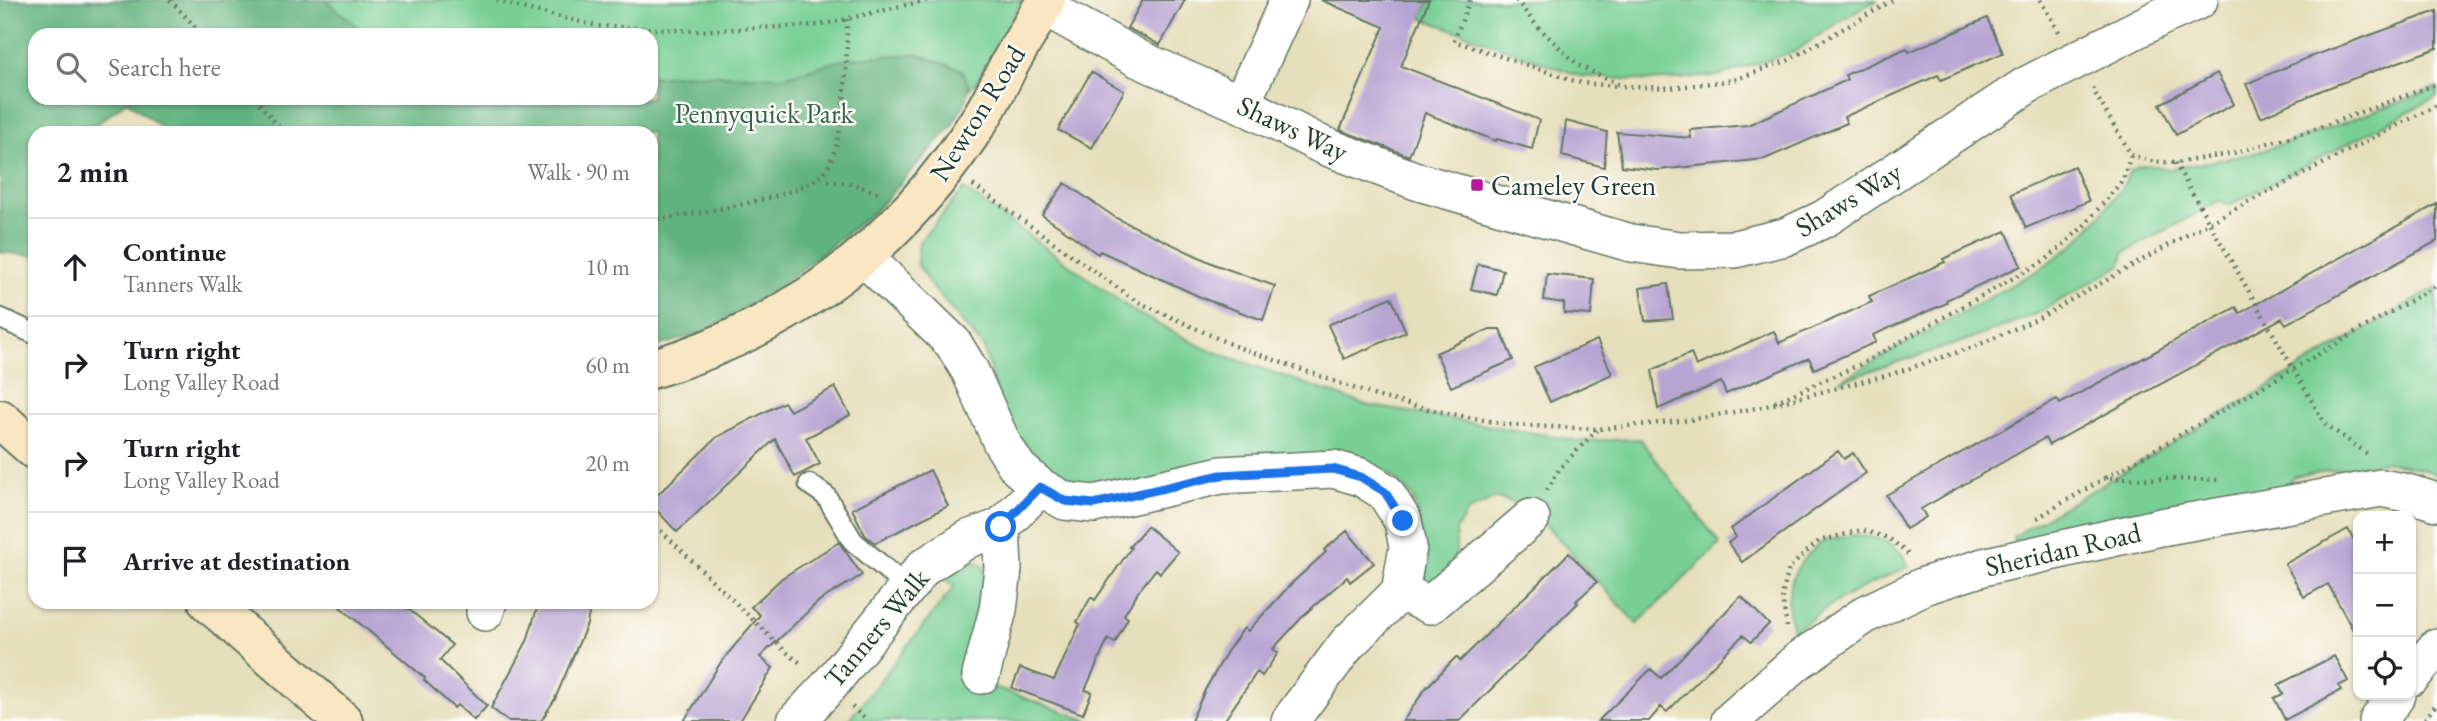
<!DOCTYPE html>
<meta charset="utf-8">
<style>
:root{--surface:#fff;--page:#f2f2f2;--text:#202124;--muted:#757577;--line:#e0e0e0}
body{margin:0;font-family:"EB Garamond",serif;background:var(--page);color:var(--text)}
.controls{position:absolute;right:21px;bottom:21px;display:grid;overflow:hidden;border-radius:14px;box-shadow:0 2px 5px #0004}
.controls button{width:63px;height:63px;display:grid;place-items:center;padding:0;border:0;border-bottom:2px solid var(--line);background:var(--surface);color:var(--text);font:35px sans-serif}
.stop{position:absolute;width:21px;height:21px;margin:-16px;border:5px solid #1a73e8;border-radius:50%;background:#fff}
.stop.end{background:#1a73e8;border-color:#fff;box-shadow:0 2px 7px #0008}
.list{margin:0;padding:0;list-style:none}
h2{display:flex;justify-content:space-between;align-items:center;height:91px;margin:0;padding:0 28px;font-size:30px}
h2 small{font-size:23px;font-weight:400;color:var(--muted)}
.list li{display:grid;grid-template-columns:46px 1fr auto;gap:21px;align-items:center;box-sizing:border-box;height:98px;padding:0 28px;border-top:2px solid var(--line)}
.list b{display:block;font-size:26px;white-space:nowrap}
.list p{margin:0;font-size:23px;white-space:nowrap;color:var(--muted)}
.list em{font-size:23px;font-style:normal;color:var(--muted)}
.icon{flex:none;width:38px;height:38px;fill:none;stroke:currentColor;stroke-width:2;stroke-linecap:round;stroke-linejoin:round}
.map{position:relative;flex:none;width:2437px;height:721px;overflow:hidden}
.search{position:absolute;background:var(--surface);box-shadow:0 2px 5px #0004;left:28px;top:28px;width:630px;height:77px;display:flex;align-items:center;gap:18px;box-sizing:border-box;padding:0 24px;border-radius:21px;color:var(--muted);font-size:26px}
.panel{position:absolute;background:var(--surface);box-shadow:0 2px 5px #0004;left:28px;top:126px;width:630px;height:483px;border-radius:21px}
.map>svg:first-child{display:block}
</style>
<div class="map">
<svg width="2437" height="721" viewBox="0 0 2437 721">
<rect width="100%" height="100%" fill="#fdfcf7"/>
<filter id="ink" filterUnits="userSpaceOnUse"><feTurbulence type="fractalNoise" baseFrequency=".0143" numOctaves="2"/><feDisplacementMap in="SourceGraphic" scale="14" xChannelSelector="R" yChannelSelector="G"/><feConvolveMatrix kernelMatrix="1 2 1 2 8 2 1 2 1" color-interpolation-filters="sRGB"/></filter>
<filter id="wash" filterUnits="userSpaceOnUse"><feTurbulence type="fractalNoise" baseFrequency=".00686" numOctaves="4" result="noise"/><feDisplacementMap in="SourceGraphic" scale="28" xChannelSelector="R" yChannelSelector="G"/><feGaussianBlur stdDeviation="1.57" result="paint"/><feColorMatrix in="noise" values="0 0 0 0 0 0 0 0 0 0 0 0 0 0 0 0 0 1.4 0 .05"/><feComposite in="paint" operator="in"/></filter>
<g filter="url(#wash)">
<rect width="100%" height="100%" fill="#e6dfbb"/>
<!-- green -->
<path fill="#77cf94" stroke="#4b8664" stroke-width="2" d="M138 0H1022L979 78 926 140 651 133V35H168Z
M1430 0H1878L1854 12 1794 52 1717 76 1651 81 1580 76 1421 18Z
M2437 88V97L2230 205 2219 201 2124 253 2121 265 2038 313 1971 339 1839 381 2040 269 2073 245 2097 219 2123 186 2130 171 2138 167 2148 165 2169 169 2251 154 2299 139Z
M964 189 1135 312 1204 348 1366 405 1580 441 1640 439 1720 544 1637 624 1529 507 1496 498 1468 511 1456 530V564L1445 577 1425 582 1420 527 1413 497 1389 473 1095 492 1049 483 1009 442 984 348 928 282 917 263 919 242Z
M2437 287V475L2424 469 2386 462 2295 476 2285 487 2070 527 2014 542 2013 537Z
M1856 535C1880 538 1899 542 1909 567 1867 585 1827 602 1794 633 1785 606 1786 578 1807 556 1812 551 1817 545 1823 542 1834 538 1845 536 1856 535Z
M976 561 984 566C988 603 974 642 957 674L1090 721H848L954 587 941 576 959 565Z"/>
<!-- forest -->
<path fill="#61b27e" stroke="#407859" stroke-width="2" d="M0 0H325L368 35H35V98H651V77L687 74 782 77 849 58 917 54 962 70 969 86 965 103 951 127 877 209 782 285 705 332 651 348V133H169L127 101 89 130 91 133H35V256L0 252Z"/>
<g id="blocks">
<!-- building -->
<path fill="#b6a4d3" d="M1143 0H1185L1160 45 1127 28Z
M1321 0H1429L1401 66 1539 120 1532 149 1497 139 1496 141 1425 113 1409 156 1340 130 1384 27Z
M2437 11V48L2322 90 2261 117 2246 84 2307 58Z
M1987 18 2003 53 1941 80 1938 75 1844 117 1847 123 1765 159 1658 170 1622 166 1617 132 1691 138 1690 130 1748 125 1847 80 1845 75 1907 48 1909 52Z
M1091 72 1124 91 1092 148 1058 130Z
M2217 73 2234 104 2176 135 2160 104Z
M1566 121 1607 132 1604 167 1562 156Z
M2074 166 2089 201 2026 228 2011 194Z
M1065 183 1116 218 1216 265 1275 286 1263 320 1207 300 1100 251 1098 254 1070 234 1042 215Z
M2437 204V241L2286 324 2282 318 2049 445 2045 438 1921 509 1926 517 1906 529 1886 495 2057 399 2060 404 2236 307 2240 313Z
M2006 231 2021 266 1946 300 1947 303 1873 335 1876 342 1814 369 1809 358 1726 394 1721 382 1658 409 1652 370 1691 353 1696 366 1774 331 1779 343 1872 302 1869 296 1945 262 1943 259Z
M1478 264 1503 270 1497 295 1471 289Z
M1547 274 1594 279 1591 315 1564 313V303L1544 300Z
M1668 284 1673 319 1645 321 1640 288Z
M1391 297 1406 332 1344 359 1328 325Z
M1490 329H1500L1513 360 1451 387 1436 353Z
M1597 340 1612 374 1550 402 1534 367Z
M835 387 850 415 806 438 820 464 795 477 775 439 677 532 651 504V501L717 437 784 402 790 411Z
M1838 451 1844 459 1853 453 1866 473 1742 562 1728 543 1736 537 1731 529Z
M930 470 948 506 875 543 865 535 852 509Z
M1147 526 1178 552 1160 573 1156 569 1138 592 1124 615 1128 618 1115 643 1108 639 1085 690 1092 692 1083 714 1012 688 1020 668 1054 680 1080 624 1077 622 1091 597 1095 600 1131 548 1129 547Z
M2348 529 2358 547V639L2328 584 2304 597 2285 564Z
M1347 531 1374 563 1350 582 1347 577 1305 614 1273 649 1278 653 1262 676 1257 672 1224 721H1191L1205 690 1228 650 1244 628 1248 631 1291 584 1326 552 1324 550Z
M839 542 862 575 819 601 760 657 773 668 740 721H684L721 662 760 615 751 607 782 578Z
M1569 553 1597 582 1576 601 1578 603 1459 721H1403L1426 688 1456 657 1460 661Z
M1741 596 1769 624 1751 642 1743 635 1667 712 1661 707 1649 721H1598L1651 669 1661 678Z
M334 602H400L452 645 440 660 487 706 474 720 457 705 454 708 424 680 425 678Z
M539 602H591L587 624 555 699 541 721H508L491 708 527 641Z
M2334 656 2348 681 2339 686 2341 690 2285 720 2274 698 2283 694 2278 685Z"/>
</g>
</g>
<g filter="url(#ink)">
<use href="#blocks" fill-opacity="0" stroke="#657663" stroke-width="2"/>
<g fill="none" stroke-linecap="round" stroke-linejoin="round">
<!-- lane casing -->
<g stroke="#657663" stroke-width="23">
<path id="lane" d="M0 318 35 334
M809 484 826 496 853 541 908 588"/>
</g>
<!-- street casing -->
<g stroke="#657663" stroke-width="40">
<path id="street" d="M1043 6 1139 59 1241 104 1322 145 1419 182 1631 243 1680 250 1735 249 1785 237 1824 219 2027 85 2161 17 2199 0
M1241 104 1289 0
M864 257 953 343 970 371 1002 443 1018 468 1040 487 1065 501 1094 504 1221 475 1333 469 1361 477 1385 492 1403 521 1408 547 1400 592 1347 644 1290 721
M1400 592 1430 605 1531 518
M485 612 488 602
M981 675 998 610 1003 569 1001 527
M2411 677 2437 647
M796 721 829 686 924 567 968 539 1001 527 1040 487
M1730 721 1798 661 1866 614 1924 586 1983 567 2161 527 2381 488 2407 493 2437 502
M2378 721 2397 695"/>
</g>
<!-- secondary casing -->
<g stroke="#657663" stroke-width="42">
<path id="secondary" d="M651 369C794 327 903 242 982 116 992 100 1000 82 1009 65 1021 43 1035 22 1046 0
M0 419 35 450
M208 602 343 721"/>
</g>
<!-- path -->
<path stroke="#657663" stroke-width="4.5" stroke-dasharray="2 5" stroke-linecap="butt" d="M170 0 203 35
M497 0 518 7 598 26 696 31 821 25 927 0
M1470 0 1454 41 1581 83 1618 86
M1516 0 1537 26 1578 65 1622 86 1671 88 1734 80 1789 60 1893 0
M2040 0 2059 32
M2092 88 2131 155 2150 161 2175 163 2230 154 2307 132 2437 84
M255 98 284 133
M2175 163 2325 424 2369 455
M828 181 853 184 881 194
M973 185 1136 301 1232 345 1376 396 1432 410 1509 425 1598 429 1690 420 1762 407 1892 374 1976 346 2039 318 2210 222 2437 105
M651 221C691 213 792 201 821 175 847 151 847 54 847 19
M1775 402 1859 365 2047 259 2083 227 2123 180 2131 155
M2106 478 2437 285
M1547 490 1560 468 1597 430
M2037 518 2105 478 2220 480
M651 521 785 651 803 665
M1787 627 1782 596 1789 568 1819 541 1862 530 1889 538 1910 556
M852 707 867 721
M2425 719 2437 703"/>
<!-- lane -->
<use href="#lane" stroke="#fff" stroke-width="19"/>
<!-- street -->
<use href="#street" stroke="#fff" stroke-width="37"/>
<!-- secondary -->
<use href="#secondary" stroke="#f9e7c3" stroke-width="38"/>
</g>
</g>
<g fill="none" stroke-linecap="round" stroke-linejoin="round" filter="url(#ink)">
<!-- route -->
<path stroke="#1a73e8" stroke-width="9" d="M1001 527 1040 487 1065 501 1094 504 1221 475 1333 469 1361 477 1385 492 1403 521"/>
</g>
<!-- markers -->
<rect fill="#b5179e" stroke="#fdfcf7" stroke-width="2.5" x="1470" y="178" width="14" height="14" rx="3.5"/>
<g text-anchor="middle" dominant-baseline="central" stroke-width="5" stroke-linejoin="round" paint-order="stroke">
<!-- park labels -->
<g font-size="28" fill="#35624c" stroke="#fdfcf7">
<text x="764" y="113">Pennyquick Park</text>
</g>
<!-- street labels -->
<g font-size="28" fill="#1f3d34" stroke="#fdfcf7">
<text transform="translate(977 113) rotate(-58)">Newton Road</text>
<text transform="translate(1293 128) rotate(25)">Shaws Way</text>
<text transform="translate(1848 199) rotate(-31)">Shaws Way</text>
<text transform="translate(2063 549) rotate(-13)">Sheridan Road</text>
<text transform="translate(876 628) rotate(-50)">Tanners Walk</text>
</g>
<!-- poi labels -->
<g font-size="28" fill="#1f3d34" stroke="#fdfcf7" text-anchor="start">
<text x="1491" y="185">Cameley Green</text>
</g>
</g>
</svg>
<div class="controls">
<button>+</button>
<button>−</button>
<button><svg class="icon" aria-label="locate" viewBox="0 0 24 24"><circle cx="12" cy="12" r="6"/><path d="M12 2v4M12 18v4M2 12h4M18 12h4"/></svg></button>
</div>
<div class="stop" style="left:1001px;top:527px"></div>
<div class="stop end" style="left:1403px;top:521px"></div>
<div class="search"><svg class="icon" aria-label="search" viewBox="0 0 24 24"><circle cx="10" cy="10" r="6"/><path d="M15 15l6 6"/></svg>Search here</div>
<section class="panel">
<h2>2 min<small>Walk · 90 m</small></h2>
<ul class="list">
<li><svg class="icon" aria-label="ahead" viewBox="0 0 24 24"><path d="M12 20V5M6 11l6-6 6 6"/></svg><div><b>Continue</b><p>Tanners Walk</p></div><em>10 m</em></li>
<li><svg class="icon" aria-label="right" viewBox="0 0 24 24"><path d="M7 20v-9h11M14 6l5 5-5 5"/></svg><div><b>Turn right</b><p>Long Valley Road</p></div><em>60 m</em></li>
<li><svg class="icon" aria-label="right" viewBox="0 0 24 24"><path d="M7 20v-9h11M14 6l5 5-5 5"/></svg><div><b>Turn right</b><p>Long Valley Road</p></div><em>20 m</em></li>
<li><svg class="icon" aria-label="arrive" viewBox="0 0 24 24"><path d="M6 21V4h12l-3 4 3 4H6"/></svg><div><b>Arrive at destination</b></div></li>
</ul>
</section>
</div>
